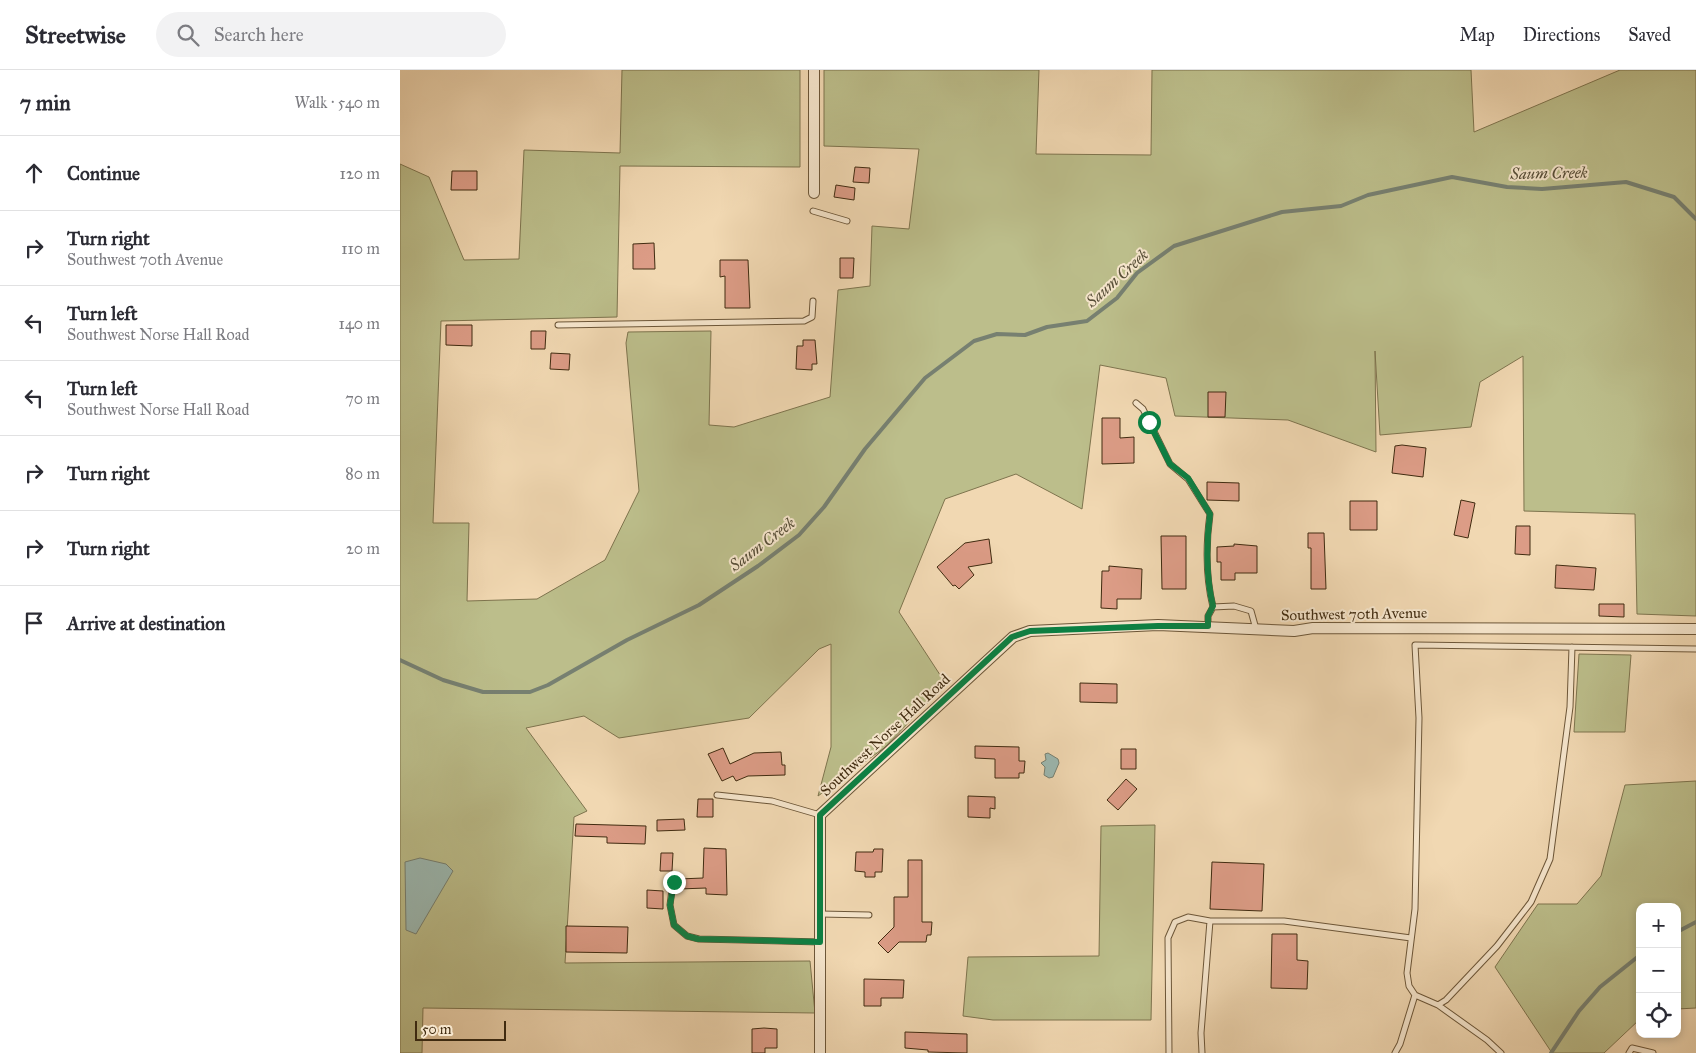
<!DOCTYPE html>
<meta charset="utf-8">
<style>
:root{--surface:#fff;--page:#f2f2f3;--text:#2b2b33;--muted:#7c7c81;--line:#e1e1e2}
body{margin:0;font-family:"IM FELL Great Primer",serif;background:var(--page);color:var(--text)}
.controls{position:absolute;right:15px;bottom:15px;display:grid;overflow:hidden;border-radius:10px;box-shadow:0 2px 8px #0003}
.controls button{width:45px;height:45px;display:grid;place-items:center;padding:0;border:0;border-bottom:1px solid var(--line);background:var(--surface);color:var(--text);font:25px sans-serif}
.scale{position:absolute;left:15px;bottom:12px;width:91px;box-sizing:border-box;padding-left:5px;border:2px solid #402b10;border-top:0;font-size:14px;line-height:18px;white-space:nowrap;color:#402b10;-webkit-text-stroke:4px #f6e6cd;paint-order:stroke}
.stop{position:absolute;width:15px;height:15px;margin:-11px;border:4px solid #0b8043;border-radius:50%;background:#fff}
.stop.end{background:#0b8043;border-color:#fff;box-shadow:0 1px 5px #0008}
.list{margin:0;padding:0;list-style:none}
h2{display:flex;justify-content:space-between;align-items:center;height:65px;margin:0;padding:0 20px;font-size:21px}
h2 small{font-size:16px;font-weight:400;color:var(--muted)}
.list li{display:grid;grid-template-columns:32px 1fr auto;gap:15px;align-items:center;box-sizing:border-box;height:75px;padding:0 20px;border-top:1px solid var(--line)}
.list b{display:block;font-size:19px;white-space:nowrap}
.list p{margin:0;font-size:16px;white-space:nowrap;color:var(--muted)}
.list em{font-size:16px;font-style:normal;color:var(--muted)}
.icon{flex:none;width:28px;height:28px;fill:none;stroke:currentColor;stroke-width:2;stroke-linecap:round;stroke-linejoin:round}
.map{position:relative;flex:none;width:1296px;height:983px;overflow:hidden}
header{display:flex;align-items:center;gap:30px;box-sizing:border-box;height:70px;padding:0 25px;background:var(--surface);border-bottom:1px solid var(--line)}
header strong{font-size:24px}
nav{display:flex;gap:28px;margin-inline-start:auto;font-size:18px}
.search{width:350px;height:45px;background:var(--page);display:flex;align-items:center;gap:12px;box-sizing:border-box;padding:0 18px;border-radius:28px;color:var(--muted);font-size:19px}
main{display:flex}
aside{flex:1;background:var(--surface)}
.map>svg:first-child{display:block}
</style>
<header>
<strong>Streetwise</strong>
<div class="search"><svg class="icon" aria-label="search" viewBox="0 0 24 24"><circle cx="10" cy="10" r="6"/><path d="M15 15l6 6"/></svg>Search here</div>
<nav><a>Map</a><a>Directions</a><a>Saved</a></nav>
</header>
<main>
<aside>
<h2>7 min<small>Walk · 540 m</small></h2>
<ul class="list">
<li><svg class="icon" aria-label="ahead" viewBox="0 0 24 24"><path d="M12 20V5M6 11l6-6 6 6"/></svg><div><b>Continue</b></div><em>120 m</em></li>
<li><svg class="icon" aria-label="right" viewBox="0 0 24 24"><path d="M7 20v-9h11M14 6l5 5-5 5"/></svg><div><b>Turn right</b><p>Southwest 70th Avenue</p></div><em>110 m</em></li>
<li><svg class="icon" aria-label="left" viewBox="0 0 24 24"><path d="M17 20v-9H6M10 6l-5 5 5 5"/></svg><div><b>Turn left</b><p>Southwest Norse Hall Road</p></div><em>140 m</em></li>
<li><svg class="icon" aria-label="left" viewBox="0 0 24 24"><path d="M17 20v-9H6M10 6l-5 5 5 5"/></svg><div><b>Turn left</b><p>Southwest Norse Hall Road</p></div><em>70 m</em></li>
<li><svg class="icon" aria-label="right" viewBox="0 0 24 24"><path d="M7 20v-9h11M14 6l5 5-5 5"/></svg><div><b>Turn right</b></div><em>80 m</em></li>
<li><svg class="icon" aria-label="right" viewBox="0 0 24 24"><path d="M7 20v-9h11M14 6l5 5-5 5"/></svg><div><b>Turn right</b></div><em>20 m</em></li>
<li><svg class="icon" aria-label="arrive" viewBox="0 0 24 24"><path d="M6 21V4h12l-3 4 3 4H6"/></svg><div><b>Arrive at destination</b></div></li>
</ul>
</aside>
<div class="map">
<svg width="1296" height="983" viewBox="0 0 1296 983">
<rect width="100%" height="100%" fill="#f1d8b2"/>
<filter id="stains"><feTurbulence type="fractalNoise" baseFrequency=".004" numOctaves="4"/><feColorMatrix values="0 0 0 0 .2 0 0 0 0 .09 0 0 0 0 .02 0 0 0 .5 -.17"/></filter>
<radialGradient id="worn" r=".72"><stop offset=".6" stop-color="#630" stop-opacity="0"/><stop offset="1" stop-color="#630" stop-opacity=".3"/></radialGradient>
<!-- green -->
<path fill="#bcbe8b" stroke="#7e744e" d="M222 0H400V97L220 96 217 247 41 251 33 453H69L67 531 137 529 205 490 239 421 226 273 228 262 311 261 309 355 334 357 430 327 438 220 470 216 472 156 509 159 519 79 424 76V0H639L636 84 751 85 752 0H1071L1074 62 1220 0H1296V546L1237 544 1235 444 1124 441 1123 286 1080 312 1071 357 980 365 975 281 976 382 888 350 775 346 766 308 700 295 682 439 616 404 545 429 499 542 546 614 484 678 418 726 431 677V574L419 579 349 648 219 668 184 646 126 658 187 741 174 747 165 893 410 891 415 943 23 938 22 983H0V94L29 107 64 190 119 189 124 80 220 83Z
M1179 584 1231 585 1225 662H1174Z
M1296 711V938L1277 939V837H1240V949L1204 983H1152L1095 897 1138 834H1177L1201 806 1225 715Z
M755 755 751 950H593L563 946 568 887 699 886 701 756Z"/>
<!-- water -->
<path fill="#9cb9b2" stroke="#778071" d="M648 683 658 689 659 693 653 707 649 708 644 705 645 697 641 693 646 690 645 684Z
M20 788 46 794 53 801 16 864 6 860 5 792Z"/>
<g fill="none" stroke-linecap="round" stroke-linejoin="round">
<!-- stream -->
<path stroke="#778071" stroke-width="4" d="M0 590 43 610 83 622H130L148 615 227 570 299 535 358 496 399 465 424 437 465 379 525 308 574 271 597 264 625 265 647 257 687 251 717 228 737 203 774 176 882 142 941 136 968 125 1052 107 1107 117 1142 119 1226 112 1274 127 1296 149
M1277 862 1296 852
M1151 983 1179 941 1200 917 1240 885"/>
</g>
<!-- building -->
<path fill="#dc9c86" stroke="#402b10" d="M455 97 470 98 469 113 453 112Z
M52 101H77V120H51Z
M436 115 455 118 454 130 434 127Z
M254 173 255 199H233V174Z
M440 188H454L453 208H440Z
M320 190H348L350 238H325V206L320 207Z
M46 255H72V276L46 275Z
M131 261H146L145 279H131Z
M403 270H415L417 294H412V300L396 299 397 276H403Z
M151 283 170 284 169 300 150 299Z
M808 322H826L825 347H808Z
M702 348H720V368L734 367V393L702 394Z
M1002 375 1026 378 1023 407 992 403 995 376Z
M807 412 839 413V431L807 430Z
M1061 430 1075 433 1068 468 1054 465Z
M950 431H977V460H950Z
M1116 456H1130V485L1115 484Z
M908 463H924L926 519H911V478H908Z
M761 466H786V519H762Z
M589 469 592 493 568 497 574 505 559 519 555 515 553 516 537 497 565 473Z
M834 474 857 476V503H835V510H821V492H817V477L834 476Z
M1156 495 1196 498 1194 520 1155 518Z
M709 496 742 499 741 529H717V539L701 538 702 501H709Z
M1199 534H1224V547L1199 546Z
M680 613 717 614V633L680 632Z
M575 676 619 677V691H625L624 703H619V708H595V689L575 688Z
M323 678 330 694 354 683 381 682 382 695H385V705L348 706 336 711 333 706 322 711 308 684Z
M721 679H736V699H721Z
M726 709 737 719 718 740 707 730Z
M568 726 595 727V739L590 738V748L568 747Z
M298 729H313V747H297Z
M284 749 285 760 257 761V750Z
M176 754 246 756 245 774 207 773V767L175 766Z
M304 778 326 779 327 825 306 824V818L279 819V809L303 808Z
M474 779H483L482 802H475V807H465V802L455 801 456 782H473Z
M261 783H273L272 801H260Z
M508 790H522V852H532L531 865H527L526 872H499L488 883 478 873 494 857V827H508Z
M812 792 864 794 862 841 810 839Z
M247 820 263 821V839L247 838Z
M166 856 228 857 227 883 166 882Z
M872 864H897V890L908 891 907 919 871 918Z
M464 909 504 910 503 928H481V936H464Z
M364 958 377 959V978H365V983H352V959Z
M505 962 567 964V983L528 982V980L505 978Z"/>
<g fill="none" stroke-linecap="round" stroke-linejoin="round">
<!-- service casing -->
<g stroke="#6c5638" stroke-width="7">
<path id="service" d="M413 141 447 151
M158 255 404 251 412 247 413 231
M736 333 743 339 770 394 788 409 810 444C806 473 806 508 813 537
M808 557V546L813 537 834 536 851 541 856 559
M317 725 372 731 420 745
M273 812 270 835 274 855 287 866 299 869 420 872
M420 844 469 845
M1038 935 1046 930 1097 876 1131 832 1150 789 1170 637 1172 577
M769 983 768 868 775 852 788 847 810 851H884L1011 868
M802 983 801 963 810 851
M995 983 1000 974 1015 925
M1101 983 1087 970 1038 935 1015 925 1009 916 1007 903 1015 839 1019 648 1015 575 1296 579
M1229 983 1232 978 1253 983"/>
</g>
<!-- minor casing -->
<g stroke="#6c5638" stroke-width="12">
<path id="minor" d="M414 123V0
M420 983V745L613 567 630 561 758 555 894 561 913 558 1296 559"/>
</g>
<!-- service -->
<use href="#service" stroke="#f6e6cd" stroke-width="5"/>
<!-- minor -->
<use href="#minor" stroke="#f6e6cd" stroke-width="10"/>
</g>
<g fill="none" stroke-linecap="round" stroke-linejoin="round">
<!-- route -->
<path stroke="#0b8043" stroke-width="6" d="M274 812 270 835 274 855 287 866 298 869 420 872V745L612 567 630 561 758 556H808V546L813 536C806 508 806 473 810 444L788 408 770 394 749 352"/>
</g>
<g text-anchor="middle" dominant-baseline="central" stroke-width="4" stroke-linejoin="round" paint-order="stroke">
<!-- street labels -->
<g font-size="15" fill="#402b10" stroke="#f6e6cd">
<text transform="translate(954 544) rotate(-1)">Southwest 70th Avenue</text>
<text transform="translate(485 665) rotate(-43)">Southwest Norse Hall Road</text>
</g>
<!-- water labels -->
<g font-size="16" font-style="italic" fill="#574e38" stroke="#f6e6cd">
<text transform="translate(1149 103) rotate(-1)">Saum Creek</text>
<text transform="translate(717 208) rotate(-42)">Saum Creek</text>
<text transform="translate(362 474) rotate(-37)">Saum Creek</text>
</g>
</g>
<rect width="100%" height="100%" filter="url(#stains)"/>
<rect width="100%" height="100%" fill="url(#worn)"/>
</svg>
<div class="controls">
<button>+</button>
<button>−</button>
<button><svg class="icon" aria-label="locate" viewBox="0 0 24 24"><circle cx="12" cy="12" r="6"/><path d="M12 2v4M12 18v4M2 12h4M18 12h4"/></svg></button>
</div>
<div class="scale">50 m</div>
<div class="stop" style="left:749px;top:352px"></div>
<div class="stop end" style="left:274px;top:812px"></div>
</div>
</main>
